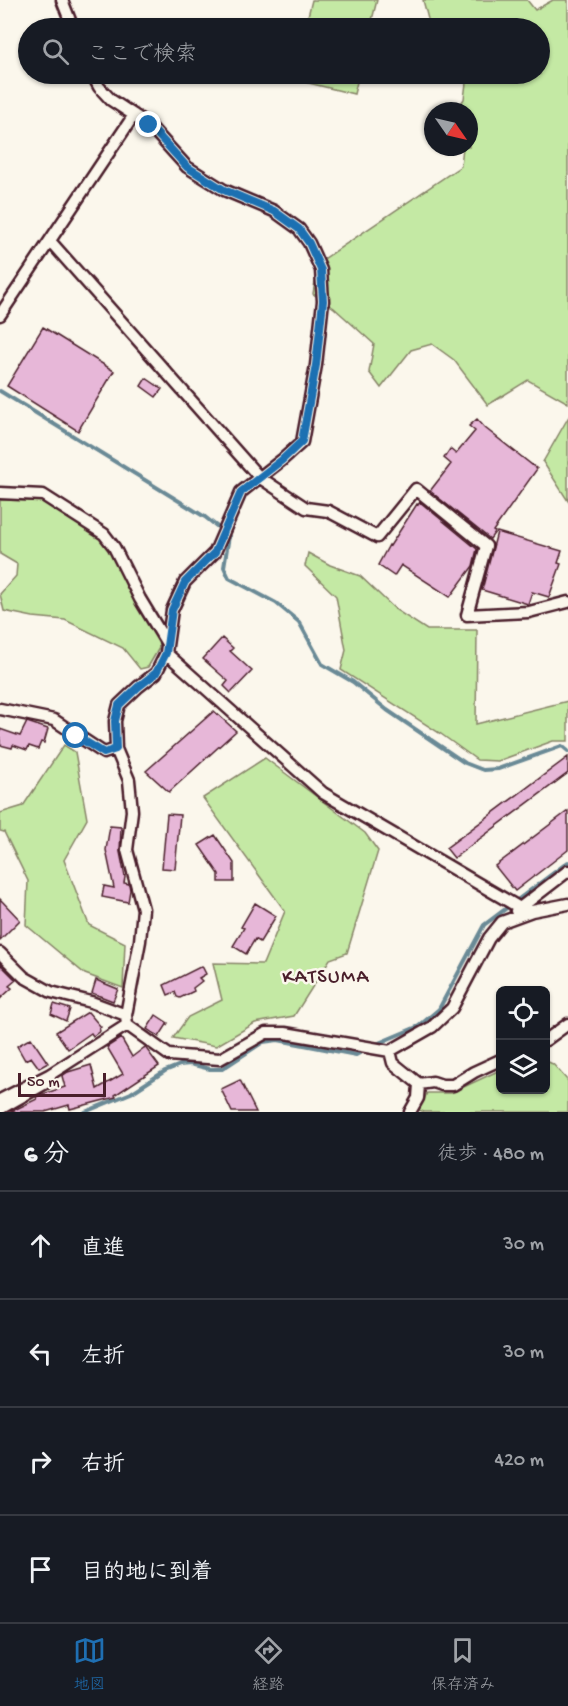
<!DOCTYPE html>
<html lang="ja">
<meta charset="utf-8">
<style>
:root{--surface:#171b24;--page:#20242c;--text:#f1f3f6;--muted:#9ea1a6;--line:#363941;--accent:#1f6fb2}
body{margin:0;font-family:"Gochi Hand","Klee One",sans-serif;background:var(--page);color:var(--text)}
.controls{position:absolute;right:18px;bottom:18px;display:grid;overflow:hidden;border-radius:9px;box-shadow:0 2px 4px #0004}
.controls button{width:54px;height:54px;display:grid;place-items:center;padding:0;border:0;border-bottom:2px solid var(--line);background:var(--surface);color:var(--text);font:30px sans-serif}
.compass{position:absolute;left:424px;top:102px;width:54px;height:54px;border-radius:50%;background:var(--surface);box-shadow:0 2px 4px #0004;rotate:124deg}
.scale{position:absolute;left:18px;bottom:15px;width:88px;box-sizing:border-box;padding-left:6px;border:3px solid #4a1f2b;border-top:0;font-size:16px;line-height:21px;white-space:nowrap;color:#4a1f2b;-webkit-text-stroke:4px #fbf7ec;paint-order:stroke}
.stop{position:absolute;width:18px;height:18px;margin:-14px;border:4px solid #1f6fb2;border-radius:50%;background:#fff}
.stop.end{background:#1f6fb2;border-color:#fff;box-shadow:0 2px 6px #0008}
.list{margin:0;padding:0;list-style:none}
h2{display:flex;justify-content:space-between;align-items:center;height:78px;margin:0;padding:0 24px;font-size:26px}
h2 small{font-size:20px;font-weight:400;color:var(--muted)}
.list li{display:grid;grid-template-columns:39px 1fr auto;gap:18px;align-items:center;box-sizing:border-box;height:108px;padding:0 24px;border-top:2px solid var(--line)}
.list b{display:block;font-size:22px;white-space:nowrap}
.list em{font-size:20px;font-style:normal;color:var(--muted)}
.icon{flex:none;width:33px;height:33px;fill:none;stroke:currentColor;stroke-width:2;stroke-linecap:round;stroke-linejoin:round}
.map{position:relative;flex:none;width:568px;height:1112px;overflow:hidden}
.search{position:absolute;background:var(--surface);box-shadow:0 2px 4px #0004;left:18px;right:18px;top:18px;height:66px;display:flex;align-items:center;gap:15px;box-sizing:border-box;padding:0 21px;border-radius:33px;color:var(--muted);font-size:22px}
.sheet{height:510px;background:var(--surface)}
nav{display:flex;justify-content:space-around;align-items:center;box-sizing:border-box;height:84px;border-top:2px solid var(--line);background:var(--surface);font-size:16px;color:var(--muted)}
nav a{display:grid;justify-items:center;gap:3px}
nav .on{color:var(--accent)}
.map>svg:first-child{display:block}
</style>
<div class="map">
<svg width="568" height="1112" viewBox="0 0 568 1112">
<rect width="100%" height="100%" fill="#fbf7ec"/>
<filter id="ink" filterUnits="userSpaceOnUse"><feTurbulence type="fractalNoise" baseFrequency=".0167" numOctaves="2"/><feDisplacementMap in="SourceGraphic" scale="12" xChannelSelector="R" yChannelSelector="G"/><feConvolveMatrix kernelMatrix="1 2 1 2 8 2 1 2 1" color-interpolation-filters="sRGB"/></filter>
<g filter="url(#ink)">
<!-- green -->
<path fill="#c4e9a4" stroke="#878468" stroke-width="1.5" d="M312 0H377L370 28H305Z
M423 0H527L535 10 553 0H568V403L528 380 488 405 454 360 432 344 411 350 381 388 369 372 374 344 334 308 313 294 318 263 461 166 463 147H469V111H456L464 99 466 83 429 74H540V28H427L428 19Z
M294 74H359L354 94 292 79Z
M568 418V501L543 462Z
M0 500 43 501 96 534 105 543 158 638 159 648 148 667 140 669 123 648 65 620 33 617 4 611 0 594 16 576 17 564 0 554Z
M308 553 330 565 360 576 396 610 427 630H477L476 724 568 701V741H553L498 761 477 760 441 734 341 670 346 650 336 596 305 566Z
M64 745 75 752 87 819 64 860 89 925 125 943 123 988 85 974 26 925 28 881 4 832 0 831V813L23 806Z
M265 758 365 833 378 851 347 953 330 959 294 1016 255 1023 216 1046 173 1038 188 1017 222 1000 213 963 263 964 285 911 203 798Z
M546 1061 553 1064 568 1081V1112H424L419 1110 427 1093H451L500 1070V1090H546Z"/>
<g fill="none" stroke-linecap="round" stroke-linejoin="round">
<!-- stream -->
<path stroke="#6b8a96" stroke-width="4" d="M0 391 205 517 229 536 224 567 229 578 276 603 299 622 322 664 353 682 387 710 465 763 483 770 498 769 562 746 568 751
M374 1045 419 1026 439 1009 484 925 568 862
M85 1112 131 1093 165 1071 180 1065 190 1064 210 1069H222L263 1042 278 1040 356 1055 365 1050"/>
</g>
<!-- building -->
<path fill="#e7b7d8" stroke="#4a1f2b" stroke-width="1.5" d="M43 327 114 371 78 431 7 386Z
M146 378 162 389 156 397 141 386Z
M477 419 485 428 537 469 493 531 495 532 490 539 430 491 451 464 444 458 450 449 456 454 475 431 469 426Z
M420 502 477 549 473 566 450 597 401 565 394 576 378 565 389 545 390 546 417 504 418 505Z
M497 532 562 551 558 563 561 564 549 597 532 592 528 604 482 590Z
M222 638 233 648 230 651 252 671 231 693 224 686 228 681 203 659Z
M214 711 236 731 169 792 146 771Z
M27 722 48 729 44 743 41 742 38 749 29 746 27 750 13 745 12 748 0 745V729L20 736Z
M568 757V773L454 858 446 848Z
M568 811V850L515 891 495 866Z
M167 814 180 815 175 869 162 868Z
M110 826 121 827 120 852 125 877 124 883 129 884 130 890 128 902 102 897 104 886 114 888 106 850Z
M215 835 234 863V882H219V874L199 845Z
M0 899 20 920 0 940Z
M255 903 276 916 260 942 255 939 246 954 233 946 244 928 241 927Z
M0 964 16 980 9 986 12 988 0 999Z
M202 966 206 974 199 978 202 981 193 988 194 991 180 998 177 997 175 992 168 995 164 985Z
M96 980 118 989 113 1001 92 993Z
M54 1004 70 1009 66 1021 51 1014Z
M88 1012 101 1027 99 1028 100 1031 93 1036 91 1033 68 1049 56 1032Z
M156 1015 168 1023 159 1037 147 1029Z
M31 1038 48 1063 39 1068 31 1057 25 1060 17 1046Z
M121 1038 132 1057 145 1047 159 1066 115 1095 116 1097 70 1109 69 1105 45 1112H10L37 1099 36 1097 40 1095 65 1087 62 1076 68 1072 91 1065 97 1089 123 1074 107 1047Z
M240 1080 256 1112H232L221 1089Z"/>
<g fill="none" stroke-linecap="round" stroke-linejoin="round">
<!-- street casing -->
<g stroke="#4a1f2b" stroke-width="15">
<path id="street" d="M62 0 73 28
M92 74 99 87 111 100 149 125 187 167 224 190 274 211 299 229 309 243 321 270 323 301 316 365 302 442 282 460 241 492 215 552 185 582 172 610 166 653 156 673 138 687 119 705 115 721 116 749 129 780 132 811 127 850 143 909 140 941 126 1015 127 1025
M50 241 259 477 306 508 328 511 377 537 416 489 486 546 467 615 529 612 568 602
M0 315 134 115
M0 493 43 495 104 534 114 547 140 599 166 642
M166 653 323 793 520 908
M0 709 54 720 104 753 116 749
M516 911 568 871
M0 953 24 977 51 992 91 1002 126 1015
M127 1025 169 1055 220 1059 266 1033H285L390 1051 432 1027 452 1008 489 938 502 922 532 911 568 904
M546 1040 568 1024
M390 1051 393 1063 419 1084 433 1082 442 1085H453L474 1072 500 1060
M0 1100 49 1075 127 1025
M0 1109 46 1083 47 1080
M410 1112 418 1098 419 1084"/>
</g>
<!-- street -->
<use href="#street" stroke="#fbf7ec" stroke-width="10"/>
</g>
</g>
<g fill="none" stroke-linecap="round" stroke-linejoin="round" filter="url(#ink)">
<!-- route -->
<path stroke="#1f6fb2" stroke-width="8" d="M76 736 104 753 116 749 115 721 119 705 138 687 156 673 166 653 172 610 185 582 215 552 241 492 282 460 302 441 316 365 323 301 321 270 309 243 299 229 274 211 224 190 187 167 149 125"/>
</g>
<g text-anchor="middle" dominant-baseline="central" stroke-width="5" stroke-linejoin="round" paint-order="stroke">
<!-- quarter labels -->
<g font-size="20" letter-spacing="1.5" fill="#4a1f2b" stroke="#fbf7ec">
<text x="326" y="978">KATSUMA</text>
</g>
</g>
</svg>
<div class="controls">
<button><svg class="icon" aria-label="locate" viewBox="0 0 24 24"><circle cx="12" cy="12" r="6"/><path d="M12 2v4M12 18v4M2 12h4M18 12h4"/></svg></button>
<button><svg class="icon" aria-label="layers" viewBox="0 0 24 24"><path d="M12 4l9 5-9 5-9-5zM3 14l9 5 9-5"/></svg></button>
</div>
<svg class="compass" viewBox="-18 -18 36 36"><path d="M0-13l5 13h-10z" fill="#e53935"/><path d="M0 13l5-13h-10z" fill="#9ea1a6"/></svg>
<div class="scale">50 m</div>
<div class="stop" style="left:76px;top:736px"></div>
<div class="stop end" style="left:149px;top:125px"></div>
<div class="search"><svg class="icon" aria-label="search" viewBox="0 0 24 24"><circle cx="10" cy="10" r="6"/><path d="M15 15l6 6"/></svg>ここで検索</div>
</div>
<section class="sheet">
<h2>6 分<small>徒歩 · 480 m</small></h2>
<ul class="list">
<li><svg class="icon" aria-label="ahead" viewBox="0 0 24 24"><path d="M12 20V5M6 11l6-6 6 6"/></svg><div><b>直進</b></div><em>30 m</em></li>
<li><svg class="icon" aria-label="left" viewBox="0 0 24 24"><path d="M17 20v-9H6M10 6l-5 5 5 5"/></svg><div><b>左折</b></div><em>30 m</em></li>
<li><svg class="icon" aria-label="right" viewBox="0 0 24 24"><path d="M7 20v-9h11M14 6l5 5-5 5"/></svg><div><b>右折</b></div><em>420 m</em></li>
<li><svg class="icon" aria-label="arrive" viewBox="0 0 24 24"><path d="M6 21V4h12l-3 4 3 4H6"/></svg><div><b>目的地に到着</b></div></li>
</ul>
</section>
<nav>
<a class="on"><svg class="icon" aria-label="map" viewBox="0 0 24 24"><path d="M3 6l6-2 6 2 6-2v14l-6 2-6-2-6 2zM9 4v14M15 6v14"/></svg>地図</a>
<a><svg class="icon" aria-label="directions" viewBox="0 0 24 24"><path d="M12 3l9 9-9 9-9-9zM9 14v-3h6M13 9l2 2-2 2"/></svg>経路</a>
<a><svg class="icon" aria-label="saved" viewBox="0 0 24 24"><path d="M7 4h10v16l-5-4-5 4z"/></svg>保存済み</a>
</nav>
